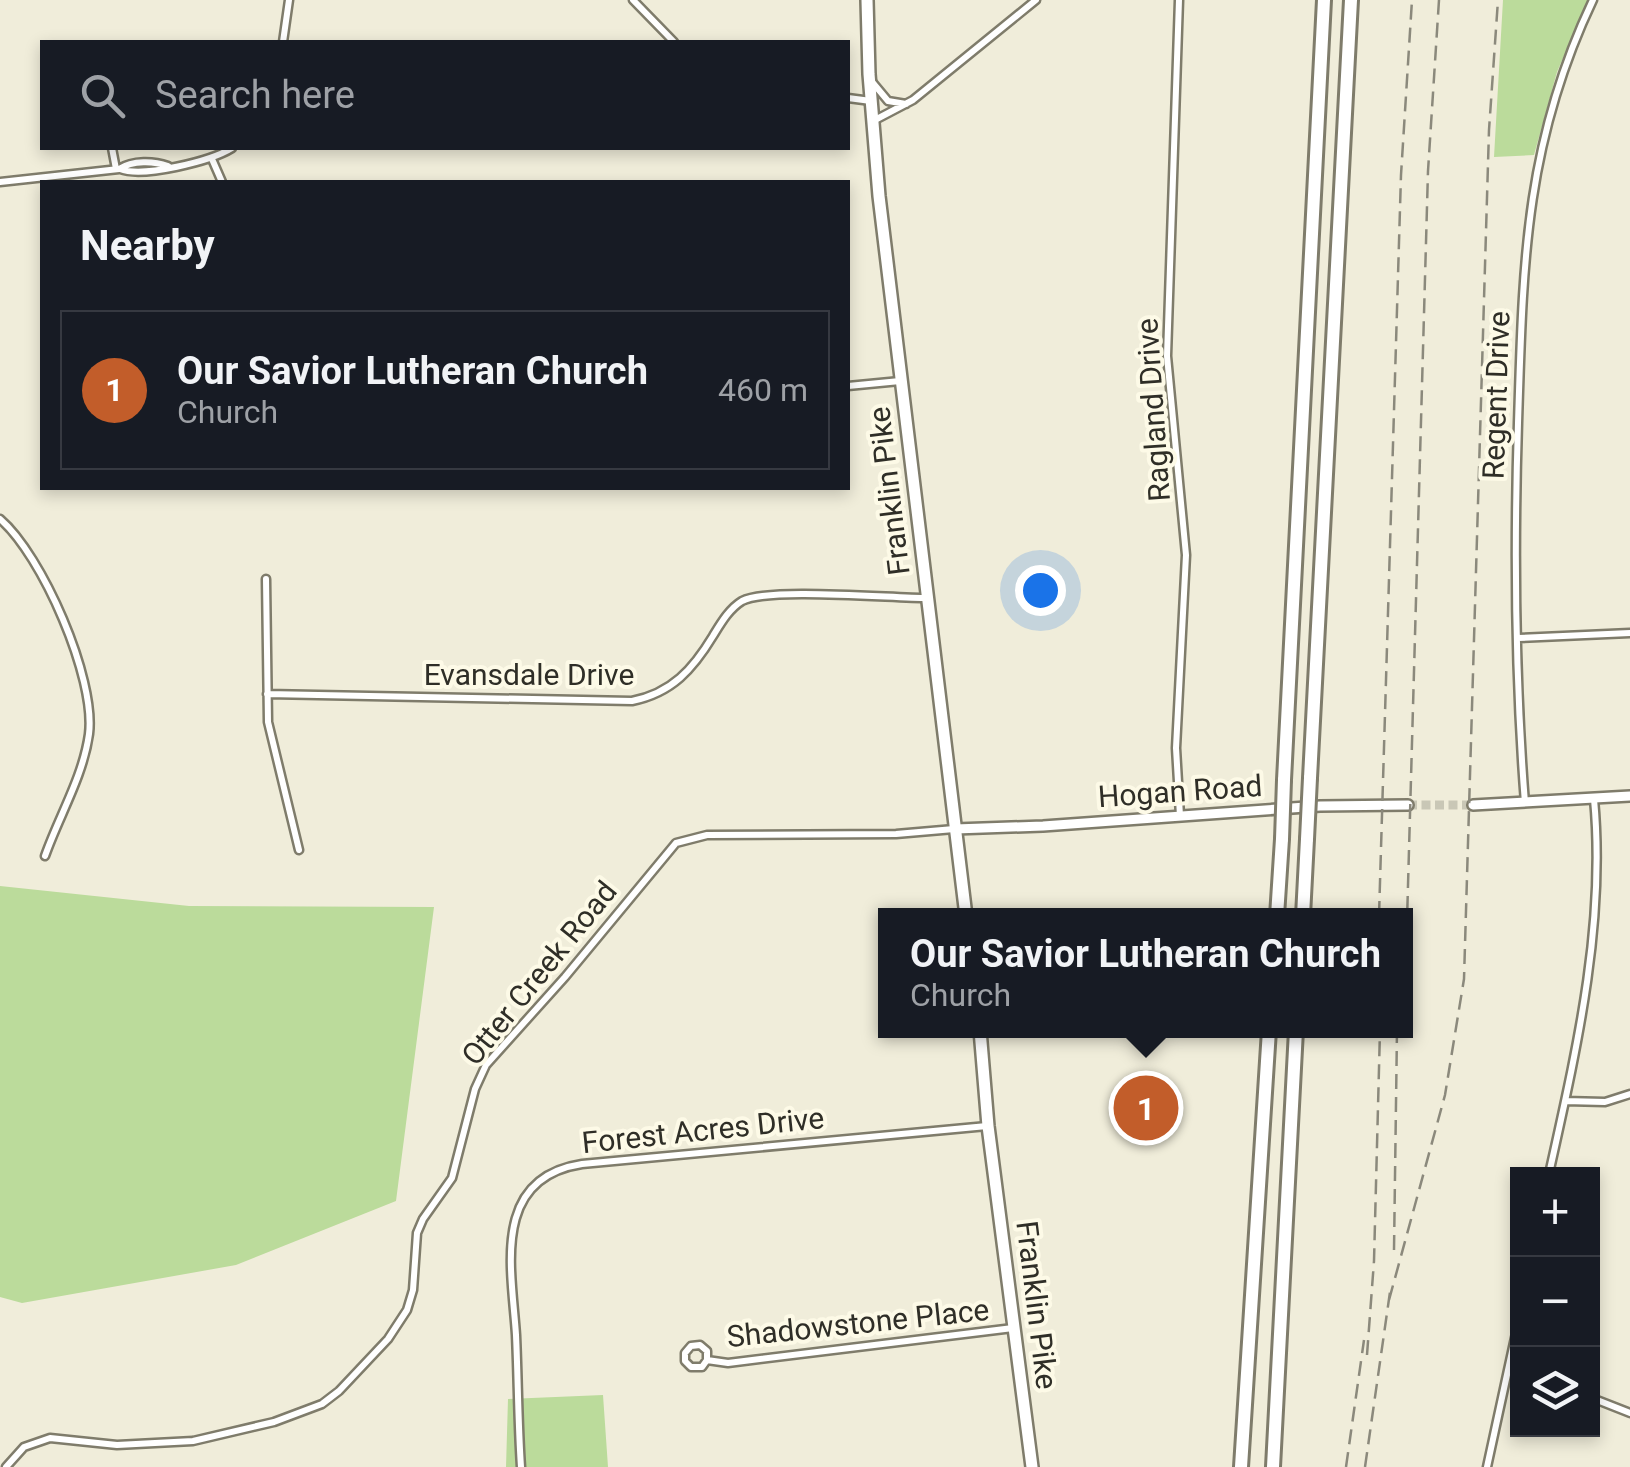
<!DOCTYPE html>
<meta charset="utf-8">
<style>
:root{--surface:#171b24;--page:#20242c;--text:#f1f3f6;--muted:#9ea1a6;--line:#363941;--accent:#c25d2a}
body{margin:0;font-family:Roboto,sans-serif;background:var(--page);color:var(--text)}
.controls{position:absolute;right:30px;bottom:30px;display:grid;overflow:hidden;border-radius:0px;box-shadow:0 5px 15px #0003}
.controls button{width:90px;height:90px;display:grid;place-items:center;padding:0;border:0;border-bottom:2px solid var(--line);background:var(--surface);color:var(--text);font:50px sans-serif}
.you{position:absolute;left:1040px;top:590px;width:35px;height:35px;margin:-25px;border:8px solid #fff;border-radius:50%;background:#1a73e8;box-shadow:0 0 0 15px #1a73e833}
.badge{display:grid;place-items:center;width:65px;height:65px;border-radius:50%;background:var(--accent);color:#fff;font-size:32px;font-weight:700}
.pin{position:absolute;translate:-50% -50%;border:5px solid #fff;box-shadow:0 2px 10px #0006}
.popup{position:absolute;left:878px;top:908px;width:535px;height:130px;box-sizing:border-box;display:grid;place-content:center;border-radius:0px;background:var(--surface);filter:drop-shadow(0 2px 8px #0005);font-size:32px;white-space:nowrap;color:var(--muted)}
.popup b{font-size:38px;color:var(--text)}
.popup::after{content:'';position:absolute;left:50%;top:100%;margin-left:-20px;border:20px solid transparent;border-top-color:var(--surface)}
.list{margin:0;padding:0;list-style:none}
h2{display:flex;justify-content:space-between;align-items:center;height:130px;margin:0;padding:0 40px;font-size:42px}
h2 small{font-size:32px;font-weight:400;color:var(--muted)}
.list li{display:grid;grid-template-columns:65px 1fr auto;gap:30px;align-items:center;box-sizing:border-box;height:160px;margin:0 20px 20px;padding:0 20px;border:2px solid var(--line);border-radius:0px}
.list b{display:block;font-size:38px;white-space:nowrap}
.list p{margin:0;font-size:32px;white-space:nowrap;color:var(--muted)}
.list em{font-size:32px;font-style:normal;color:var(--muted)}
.icon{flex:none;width:55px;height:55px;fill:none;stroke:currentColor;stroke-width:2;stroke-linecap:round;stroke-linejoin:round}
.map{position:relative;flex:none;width:1630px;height:1467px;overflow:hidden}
.search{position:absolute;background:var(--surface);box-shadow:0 5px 15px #0003;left:40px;top:40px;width:810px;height:110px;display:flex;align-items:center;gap:25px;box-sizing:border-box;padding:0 35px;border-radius:0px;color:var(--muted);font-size:38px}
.panel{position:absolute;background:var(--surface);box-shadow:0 5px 15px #0003;left:40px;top:180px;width:810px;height:310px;border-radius:0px}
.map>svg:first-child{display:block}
</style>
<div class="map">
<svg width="1630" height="1467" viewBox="0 0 1630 1467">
<rect width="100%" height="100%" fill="#f0edda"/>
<!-- green -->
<path fill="#bbdb9b" d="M1503 0H1588L1557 72 1534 155 1494 157Z
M0 886 189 906 434 907 396 1201 236 1265 22 1303 0 1297Z
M603 1395 608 1467H506L508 1399Z"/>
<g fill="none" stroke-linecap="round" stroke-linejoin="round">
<!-- tertiary-tunnel -->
<path stroke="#c9c7b6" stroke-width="9" stroke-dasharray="9 4.5" stroke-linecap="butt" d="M1408 805H1473"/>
<!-- minor casing -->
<g stroke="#7f7c6b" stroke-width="11">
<path id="minor" d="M633 0 674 42
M1179 0 1167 356 1186 555 1176 748 1180 816
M283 42 289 0
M873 83 888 101 906 104
M848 98 871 101
M873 121 913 100 1036 0
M112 148 116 169
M212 159 222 182
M120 169C143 178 211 161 232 148
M0 182 119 169C133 160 154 161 168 166
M848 386 900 381
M0 519C42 555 96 678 89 734 83 777 59 816 45 856
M266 579 268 722 299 850
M1518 638 1630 633
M267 694 632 701C672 693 693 669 713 636 721 623 729 609 742 601 768 587 890 598 927 598
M1525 803C1515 677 1514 549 1518 423 1523 267 1524 145 1593 0
M1565 1101 1605 1102 1630 1094
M1549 1174C1576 1052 1606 925 1594 799
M707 1360 702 1367H691L685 1361V1353L691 1346 700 1345 707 1351V1360L728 1363 1013 1328
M1592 1398 1630 1413
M6 1467 24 1447 50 1438 117 1445 193 1441 274 1422 322 1404 339 1391 388 1339 407 1310 413 1290 417 1233 423 1219 452 1178 475 1089 486 1065 565 977 676 843 707 835 896 834 954 829
M521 1467C518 1423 518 1379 516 1335 512 1271 490 1178 582 1164L987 1126
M1487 1467 1518 1324"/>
</g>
<!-- tertiary casing -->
<g stroke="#7f7c6b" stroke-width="14">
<path id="tertiary" d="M1473 805 1630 796
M955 829 1043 826 1320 806 1408 805"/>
</g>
<!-- primary casing -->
<g stroke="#7f7c6b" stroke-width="16">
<path id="primary" d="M867 0 869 74 879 196 966 916
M980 1030 988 1126 1032 1467"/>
</g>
<!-- motorway casing -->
<g stroke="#7f7c6b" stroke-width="18">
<path id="motorway" d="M1310 778 1351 0
M1284 780 1324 0
M1277 916 1282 839
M1303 916 1307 839
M1241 1467 1269 1030
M1273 1467 1296 1030"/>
</g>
<!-- minor -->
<use href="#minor" stroke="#fff" stroke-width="6"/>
<!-- tertiary -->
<use href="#tertiary" stroke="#fff" stroke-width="9"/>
<!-- primary -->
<use href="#primary" stroke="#fff" stroke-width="11"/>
<!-- motorway -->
<use href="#motorway" stroke="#fff" stroke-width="12"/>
<!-- rail -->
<path stroke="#8b897c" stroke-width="2.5" stroke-dasharray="15 8" stroke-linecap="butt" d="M1379 916 1401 175 1412 0
M1406 957 1428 171 1439 0
M1394 1250 1397 1030
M1389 1300 1445 1095 1464 979 1489 130 1498 0
M1367 1355 1374 1261 1380 1030
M1346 1467 1364 1340
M1365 1467 1391 1285"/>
<!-- motorway-bridge casing -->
<g stroke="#7f7c6b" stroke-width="18" stroke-linecap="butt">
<path id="motorway-bridge" d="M1282 839 1284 780
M1307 839 1310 778"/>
</g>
<!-- motorway-bridge -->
<use href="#motorway-bridge" stroke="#fff" stroke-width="12"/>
</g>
<g text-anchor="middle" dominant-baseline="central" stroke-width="8" stroke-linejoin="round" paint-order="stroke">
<!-- street labels -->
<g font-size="30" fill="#2f2e27" stroke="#fdfae7">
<text transform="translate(1496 395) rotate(-88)">Regent Drive</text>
<text transform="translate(1153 410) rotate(-94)">Ragland Drive</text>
<text transform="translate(889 491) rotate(-97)">Franklin Pike</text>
<text x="529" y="674">Evansdale Drive</text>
<text transform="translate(1180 791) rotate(-4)">Hogan Road</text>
<text transform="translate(539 973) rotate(-51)">Otter Creek Road</text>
<text transform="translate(703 1130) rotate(-6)">Forest Acres Drive</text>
<text transform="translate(1037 1305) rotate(83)">Franklin Pike</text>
<text transform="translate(858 1323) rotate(-6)">Shadowstone Place</text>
</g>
</g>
</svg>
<div class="controls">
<button>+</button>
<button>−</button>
<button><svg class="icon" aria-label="layers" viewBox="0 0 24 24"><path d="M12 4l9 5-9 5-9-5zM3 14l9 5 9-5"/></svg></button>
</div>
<div class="you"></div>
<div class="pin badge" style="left:1146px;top:1108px">1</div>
<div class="popup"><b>Our Savior Lutheran Church</b>Church</div>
<div class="search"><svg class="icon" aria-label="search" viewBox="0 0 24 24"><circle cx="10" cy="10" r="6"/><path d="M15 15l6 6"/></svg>Search here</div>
<section class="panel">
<h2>Nearby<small></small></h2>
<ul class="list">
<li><span class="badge">1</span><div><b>Our Savior Lutheran Church</b><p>Church</p></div><em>460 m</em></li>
</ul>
</section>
</div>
